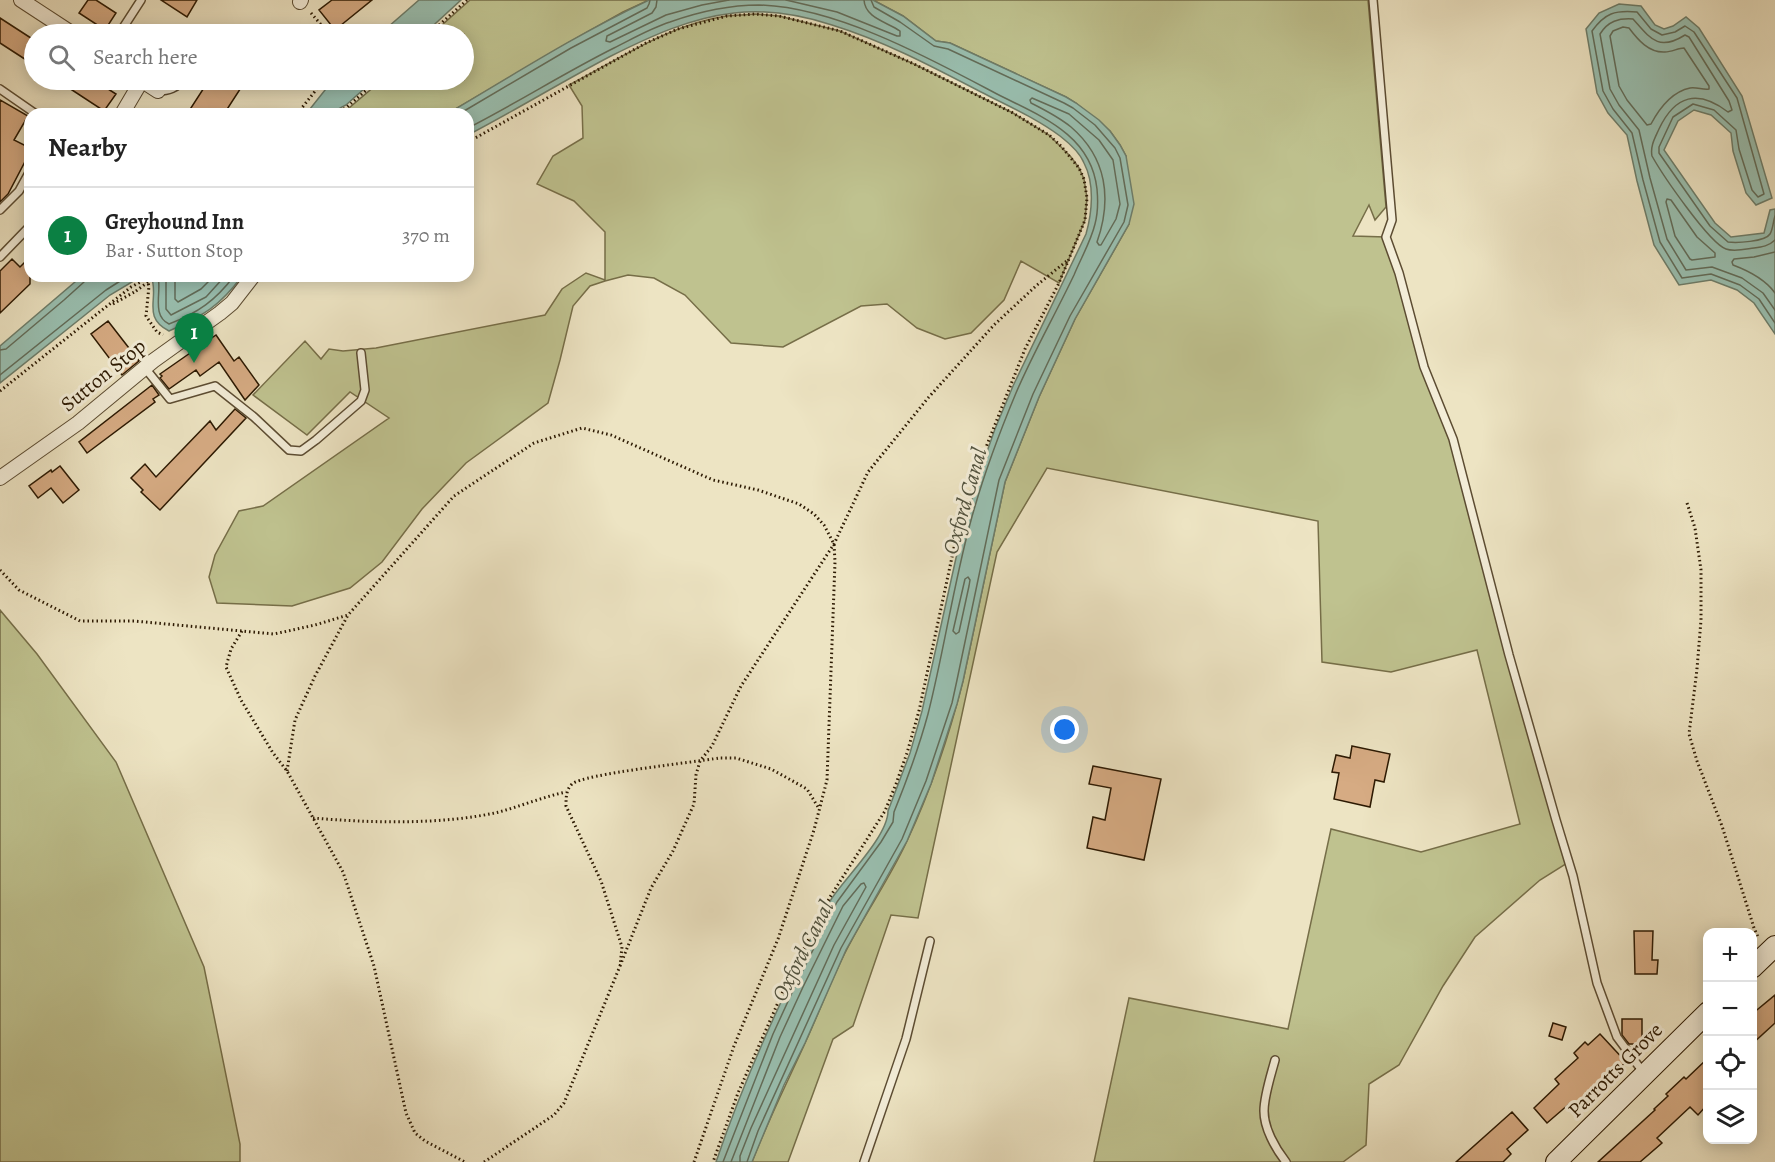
<!DOCTYPE html>
<meta charset="utf-8">
<style>
:root{--surface:#fff;--page:#f6f6f6;--text:#222;--muted:#767676;--line:#e0e0e0;--accent:#0b8043}
body{margin:0;font-family:Alegreya,serif;background:var(--page);color:var(--text)}
.controls{position:absolute;right:18px;bottom:18px;display:grid;overflow:hidden;border-radius:12px;box-shadow:0 3px 15px #0003}
.controls button{width:54px;height:54px;display:grid;place-items:center;padding:0;border:0;border-bottom:2px solid var(--line);background:var(--surface);color:var(--text);font:30px sans-serif}
.you{position:absolute;left:1065px;top:730px;width:21px;height:21px;margin:-15px;border:4px solid #fff;border-radius:50%;background:#1a73e8;box-shadow:0 0 0 9px #1a73e833}
.badge{display:grid;place-items:center;width:39px;height:39px;border-radius:50%;background:var(--accent);color:#fff;font-size:20px;font-weight:700}
.pin{position:absolute;translate:-50% -50px;filter:drop-shadow(0 2px 3px #0008)}
.pin::after{content:'';position:absolute;top:32px;width:21px;height:18px;background:inherit;clip-path:polygon(0 0,100% 0,50% 100%)}
.list{margin:0;padding:0;list-style:none}
h2{display:flex;justify-content:space-between;align-items:center;height:78px;margin:0;padding:0 24px;font-size:26px}
h2 small{font-size:20px;font-weight:400;color:var(--muted)}
.list li{display:grid;grid-template-columns:39px 1fr auto;gap:18px;align-items:center;box-sizing:border-box;height:96px;padding:0 24px;border-top:2px solid var(--line)}
.list b{display:block;font-size:22px;white-space:nowrap}
.list p{margin:0;font-size:20px;white-space:nowrap;color:var(--muted)}
.list em{font-size:20px;font-style:normal;color:var(--muted)}
.icon{flex:none;width:33px;height:33px;fill:none;stroke:currentColor;stroke-width:2;stroke-linecap:round;stroke-linejoin:round}
.map{position:relative;flex:none;width:1775px;height:1162px;overflow:hidden}
.search{position:absolute;background:var(--surface);box-shadow:0 3px 15px #0003;left:24px;top:24px;width:450px;height:66px;display:flex;align-items:center;gap:15px;box-sizing:border-box;padding:0 21px;border-radius:33px;color:var(--muted);font-size:22px}
.panel{position:absolute;background:var(--surface);box-shadow:0 3px 15px #0003;left:24px;top:108px;width:450px;height:174px;border-radius:18px}
.map>svg:first-child{display:block}
</style>
<div class="map">
<svg width="1775" height="1162" viewBox="0 0 1775 1162">
<rect width="100%" height="100%" fill="#ede4c3"/>
<filter id="stains"><feTurbulence type="fractalNoise" baseFrequency=".00333" numOctaves="4"/><feColorMatrix values="0 0 0 0 .2 0 0 0 0 .09 0 0 0 0 .02 0 0 0 .5 -.17"/></filter>
<radialGradient id="worn" r=".72"><stop offset=".6" stop-color="#630" stop-opacity="0"/><stop offset="1" stop-color="#630" stop-opacity=".3"/></radialGradient>
<!-- green -->
<path fill="#bfc28f" stroke="#766e48" stroke-width="1.5" d="M470 0H649L623 12 568 43 447 114H342L382 80H464V34H432Z
M873 0H1368L1386 207 1375 220 1369 205 1353 236 1386 237 1424 367 1453 439 1569 862 1540 880 1475 937 1443 986 1399 1065 1369 1084 1366 1145 1343 1162H1094L1129 998 1288 1029 1331 829 1421 852 1520 824 1477 650 1391 672 1322 662 1318 521 1047 468 997 552 918 918 891 915 853 1026 833 1039 788 1162H752C768 1120 788 1081 806 1041 820 1010 832 978 847 949 866 912 890 878 907 841 931 790 949 736 963 681L1005 482 1039 397 1075 319 1129 224 1126 156 1120 145 1110 131 1076 103 1066 97 950 43 936 41 903 16Z
M755 14 779 16 840 31 914 64 1013 113 1049 135 1071 157 1079 168 1084 179 1087 198 1085 220 1059 283 1021 261 1004 300 971 333 945 339 917 328 887 304 861 306 783 347 731 343 685 295 654 278 628 275 605 281 590 286 573 306 560 360 548 403 466 463 422 509 382 562 350 588 292 606 217 603 209 577 215 555 239 511 263 506 389 418 350 392 307 435 253 395 305 341 321 359 329 349 343 351 376 348 545 315 562 289 586 273 605 280V232L574 201 537 184 553 156 583 138 582 106 569 85C620 59 669 24 727 16 736 15 745 15 755 14Z
M0 610 37 654 116 762 204 967 240 1144V1162H0Z"/>
<!-- water -->
<path fill="#99bfb0" stroke="#6d7d6a" stroke-width="1.5" d="M419 0H461L424 34H380Z
M649 0H873L903 16 936 41 950 43 1066 97 1076 103 1099 120 1110 131 1120 145 1126 156 1134 204 1129 224 1075 319 1039 397 1005 482 963 681 957 704 931 784 907 841 846 950 805 1043 784 1085 752 1162H716C739 1094 768 1028 799 964 810 942 819 918 832 898 846 877 888 836 888 811L910 753 922 711 956 558 978 477 995 429 1013 386 1086 234C1092 213 1095 184 1084 163 1080 153 1069 143 1060 136 1036 118 1008 106 981 92 933 67 884 41 832 25 801 15 767 9 734 13 690 18 651 36 611 56 563 81 516 110 468 135V114H447C513 75 579 33 649 0Z
M1619 4 1641 6 1655 25 1664 29 1673 26 1686 17 1699 28 1742 96 1772 198 1756 205 1746 193 1733 151 1731 133 1711 115 1694 110 1678 121 1664 150 1715 223 1731 237 1764 233 1770 210 1775 209V334L1754 303 1737 290 1711 280 1679 285 1654 245 1637 181 1627 135 1608 113 1597 93 1586 29 1599 13Z
M333 80H374L346 105 329 114H306Z
M82 276H142L110 295 0 383V346Z
M151 276H242C220 306 203 316 169 331 141 317 160 297 151 276Z"/>
<g fill="none" stroke-linecap="round" stroke-linejoin="round">
<!-- shore -->
<path stroke="#626c59" stroke-width="1.5" d="M657 0 656 7 652 13 607 36 606 41 610 42 666 15 702 5 729 0
M786 0 837 12 897 36H900V31C887 22 865 18 864 0
M1623 27 1629 28C1638 40 1649 53 1665 52 1672 52 1678 48 1684 48L1709 86V89C1703 90 1697 87 1690 88 1671 92 1659 109 1651 124L1647 125 1627 100 1619 86 1610 36 1613 31Z
M1032 98 1069 114 1099 140 1113 160 1120 204 1116 219 1101 245H1099L1097 242C1112 199 1107 158 1071 127 1060 118 1045 110 1031 103L1030 100Z
M459 114 571 48 647 8 649 4 650 0
M468 128C517 103 564 73 614 48 632 39 651 28 670 22 698 12 729 5 759 5 836 7 929 58 997 94 1040 116 1091 134 1097 189 1098 200 1098 213 1095 224 1091 241 1081 258 1074 275 1055 315 1033 353 1016 393 998 436 982 479 970 524 953 587 944 651 928 714 919 747 907 780 894 812L893 822 881 842 837 902 796 984 773 1034 723 1162
M1667 199 1671 200 1697 237 1715 253V257L1692 260 1690 259 1675 236 1666 202Z
M1775 216C1773 222 1773 229 1770 234 1765 242 1736 243 1728 242L1710 226 1659 153V147L1673 117 1693 104 1714 110 1736 130 1739 149 1752 190 1758 197 1764 194 1737 98 1694 32 1685 26 1675 32 1662 35 1651 29 1637 12C1615 10 1605 13 1592 31L1603 91 1613 109 1632 133 1643 180 1660 242 1682 278 1711 274 1740 285 1759 299 1775 323
M1775 240C1769 246 1762 247 1754 248 1746 249 1734 252 1726 249 1709 243 1662 174 1652 156 1650 146 1655 138 1659 129 1675 95 1698 89 1728 112L1732 110 1729 101 1689 37 1685 35C1658 52 1650 38 1633 19 1619 18 1608 21 1600 34L1610 89 1619 105 1639 130 1650 178 1667 239 1686 270 1712 267 1742 278 1763 293 1775 310
M1775 252 1754 257 1734 259 1732 262 1733 265C1749 271 1765 279 1775 293
M158 276C162 292 151 315 169 324 198 313 216 300 234 276
M166 276V309L171 315 206 297 225 276
M175 276V299L178 302 201 289 214 276
M0 350 6 349 64 300 84 282 85 276
M0 375 106 290 128 276
M968 577 970 580 969 586 959 632 956 634 953 631 965 579Z
M731 1162 780 1037 803 987 843 906 861 884 864 883 866 887 834 945 751 1128 740 1156V1162
M747 1162 758 1131 841 948 902 839 926 781 952 703 957 680 999 480 1033 394 1070 316 1124 222 1128 205 1120 158 1115 148 1095 125 1073 108 1064 103 948 49 934 46 900 22 874 7 871 0"/>
</g>
<!-- building -->
<path fill="#d6ab83" stroke="#2c1902" stroke-width="1.5" d="M88 0H96L116 13 105 30 79 13Z
M161 0H197L187 17Z
M332 0H372L335 30 319 10Z
M0 18 34 40V65L0 43Z
M75 80H94L116 94 104 111 69 88Z
M209 80H246L224 114H187Z
M0 100 28 116 14 140 30 148V152L8 194 0 202Z
M30 257V284L0 313V271L12 259 20 267Z
M108 321 139 361 122 375 91 334Z
M216 335 234 361 239 357 259 385 245 400 219 362 200 376 196 370 169 389 160 378 162 376 160 374Z
M152 385 159 395 153 399 155 402 87 453 79 442Z
M235 409 246 418 160 510 141 492 143 490 131 478 145 464 156 477 210 421 216 430Z
M60 466 79 490 63 503 51 488 38 498 29 486 51 470 52 472Z
M1352 746 1390 754 1384 782 1375 780 1370 807 1334 799 1339 773 1332 772 1336 755 1350 758Z
M1093 766 1161 779 1144 860 1087 848 1093 817 1105 820 1111 788 1089 784Z
M1634 931H1653L1652 960H1658L1657 974H1635Z
M1775 995V1023L1752 1044V1014Z
M1622 1019H1642V1044H1629L1622 1035Z
M1553 1023 1566 1027 1562 1040 1549 1036Z
M1600 1034 1626 1062 1602 1084 1601 1083 1572 1108 1569 1104 1547 1123 1534 1108 1559 1084 1555 1079 1578 1058 1574 1053 1585 1042 1588 1045Z
M1707 1059V1105L1698 1115 1690 1107 1657 1138 1662 1143 1640 1162H1598L1655 1110 1654 1109 1668 1096 1666 1094 1684 1077 1686 1079Z
M1512 1112 1528 1130 1507 1149 1511 1154 1503 1162H1456Z"/>
<g fill="none" stroke-linecap="round" stroke-linejoin="round">
<!-- service casing -->
<g stroke="#5c4c32" stroke-width="10">
<path id="service" d="M1373 0 1392 220 1386 237 1399 273 1424 367 1453 439 1509 655 1556 820 1573 876 1597 983 1617 1037 1643 1072
M119 34 141 0
M213 34C218 27 224 30 230 34
M0 89 36 114
M158 91C169 91 176 88 184 80
M0 210 19 191 30 171
M0 257 30 226
M145 368 170 399 215 386 254 417 289 450 301 451 316 440 361 401 365 390 361 353
M1275 1060C1271 1075 1264 1096 1264 1111 1264 1128 1275 1148 1286 1162
M864 1162 906 1039 930 941"/>
</g>
<!-- minor casing -->
<g stroke="#5c4c32" stroke-width="16">
<path id="minor" d="M21 0 73 34
M300 2 301 0
M141 80 158 91
M122 114 142 80
M0 478 78 423 153 361 220 313 232 303 253 276"/>
</g>
<!-- secondary casing -->
<g stroke="#2c1902" stroke-width="22">
<path id="secondary" d="M1752 968 1775 946
M1556 1162 1708 1012"/>
</g>
<!-- path -->
<path stroke="#2c1902" stroke-width="3" stroke-dasharray="1.5 3" stroke-linecap="butt" d="M311 13 329 34
M429 34 467 0
M297 114 324 80
M336 114 347 107 378 80
M468 142 646 43 678 29 727 16 755 14 779 16 840 31 914 64 1013 113 1049 135 1061 146 1079 168 1084 179 1087 198 1085 220 1059 283 1025 349 979 465 955 543 919 711 907 753 896 784 885 811 830 897 788 980 738 1093 713 1162
M113 304 136 291
M0 391 131 287 144 280H147L149 286 146 316 157 332 163 335
M1687 503 1695 528 1701 570V620L1697 669 1689 734 1697 761 1722 826 1754 928 1758 937
M0 570 19 590 80 621H134L274 634 315 625 348 615 454 496 534 443 582 428 611 435 713 480 758 490 799 504 814 514 824 525 834 544 835 562 827 780 814 830 778 939 734 1046 694 1162
M242 631 231 649 226 667 241 700 273 753 287 771 343 872 374 966 406 1113 415 1133 425 1141 465 1162
M287 771 295 720 315 676 348 615
M313 818C370 823 443 825 499 812 521 806 543 797 566 792
M620 966 651 888 673 851 694 804 696 775 700 761 712 746 741 686 834 544 868 472 928 398 994 325 1037 285 1068 260
M484 1162 554 1115 564 1103 620 966 622 947 601 881 566 806C566 797 566 790 572 784 583 774 696 762 719 758H736L771 769 807 789 818 807"/>
<!-- service -->
<use href="#service" stroke="#f3edd8" stroke-width="7"/>
<!-- minor -->
<use href="#minor" stroke="#f3edd8" stroke-width="14"/>
<!-- secondary -->
<use href="#secondary" stroke="#f3edd8" stroke-width="20"/>
<!-- path-bridge -->
<path stroke="#2c1902" stroke-width="3" stroke-dasharray="1.5 3" stroke-linecap="butt" d="M136 291 156 276"/>
</g>
<g text-anchor="middle" dominant-baseline="central" stroke-width="6" stroke-linejoin="round" paint-order="stroke">
<!-- street labels -->
<g font-size="21" fill="#2c1902" stroke="#f3edd8">
<text transform="translate(103 375) rotate(-39)">Sutton Stop</text>
<text transform="translate(1615 1070) rotate(-45)">Parrotts Grove</text>
</g>
<!-- water labels -->
<g font-size="22" font-style="italic" fill="#52533f" stroke="#f3edd8">
<text transform="translate(965 501) rotate(-74)">Oxford Canal</text>
<text transform="translate(803 951) rotate(-63)">Oxford Canal</text>
</g>
</g>
<rect width="100%" height="100%" filter="url(#stains)"/>
<rect width="100%" height="100%" fill="url(#worn)"/>
</svg>
<div class="controls">
<button>+</button>
<button>−</button>
<button><svg class="icon" aria-label="locate" viewBox="0 0 24 24"><circle cx="12" cy="12" r="6"/><path d="M12 2v4M12 18v4M2 12h4M18 12h4"/></svg></button>
<button><svg class="icon" aria-label="layers" viewBox="0 0 24 24"><path d="M12 4l9 5-9 5-9-5zM3 14l9 5 9-5"/></svg></button>
</div>
<div class="you"></div>
<div class="pin badge" style="left:194px;top:363px">1</div>
<div class="search"><svg class="icon" aria-label="search" viewBox="0 0 24 24"><circle cx="10" cy="10" r="6"/><path d="M15 15l6 6"/></svg>Search here</div>
<section class="panel">
<h2>Nearby<small></small></h2>
<ul class="list">
<li><span class="badge">1</span><div><b>Greyhound Inn</b><p>Bar · Sutton Stop</p></div><em>370 m</em></li>
</ul>
</section>
</div>
